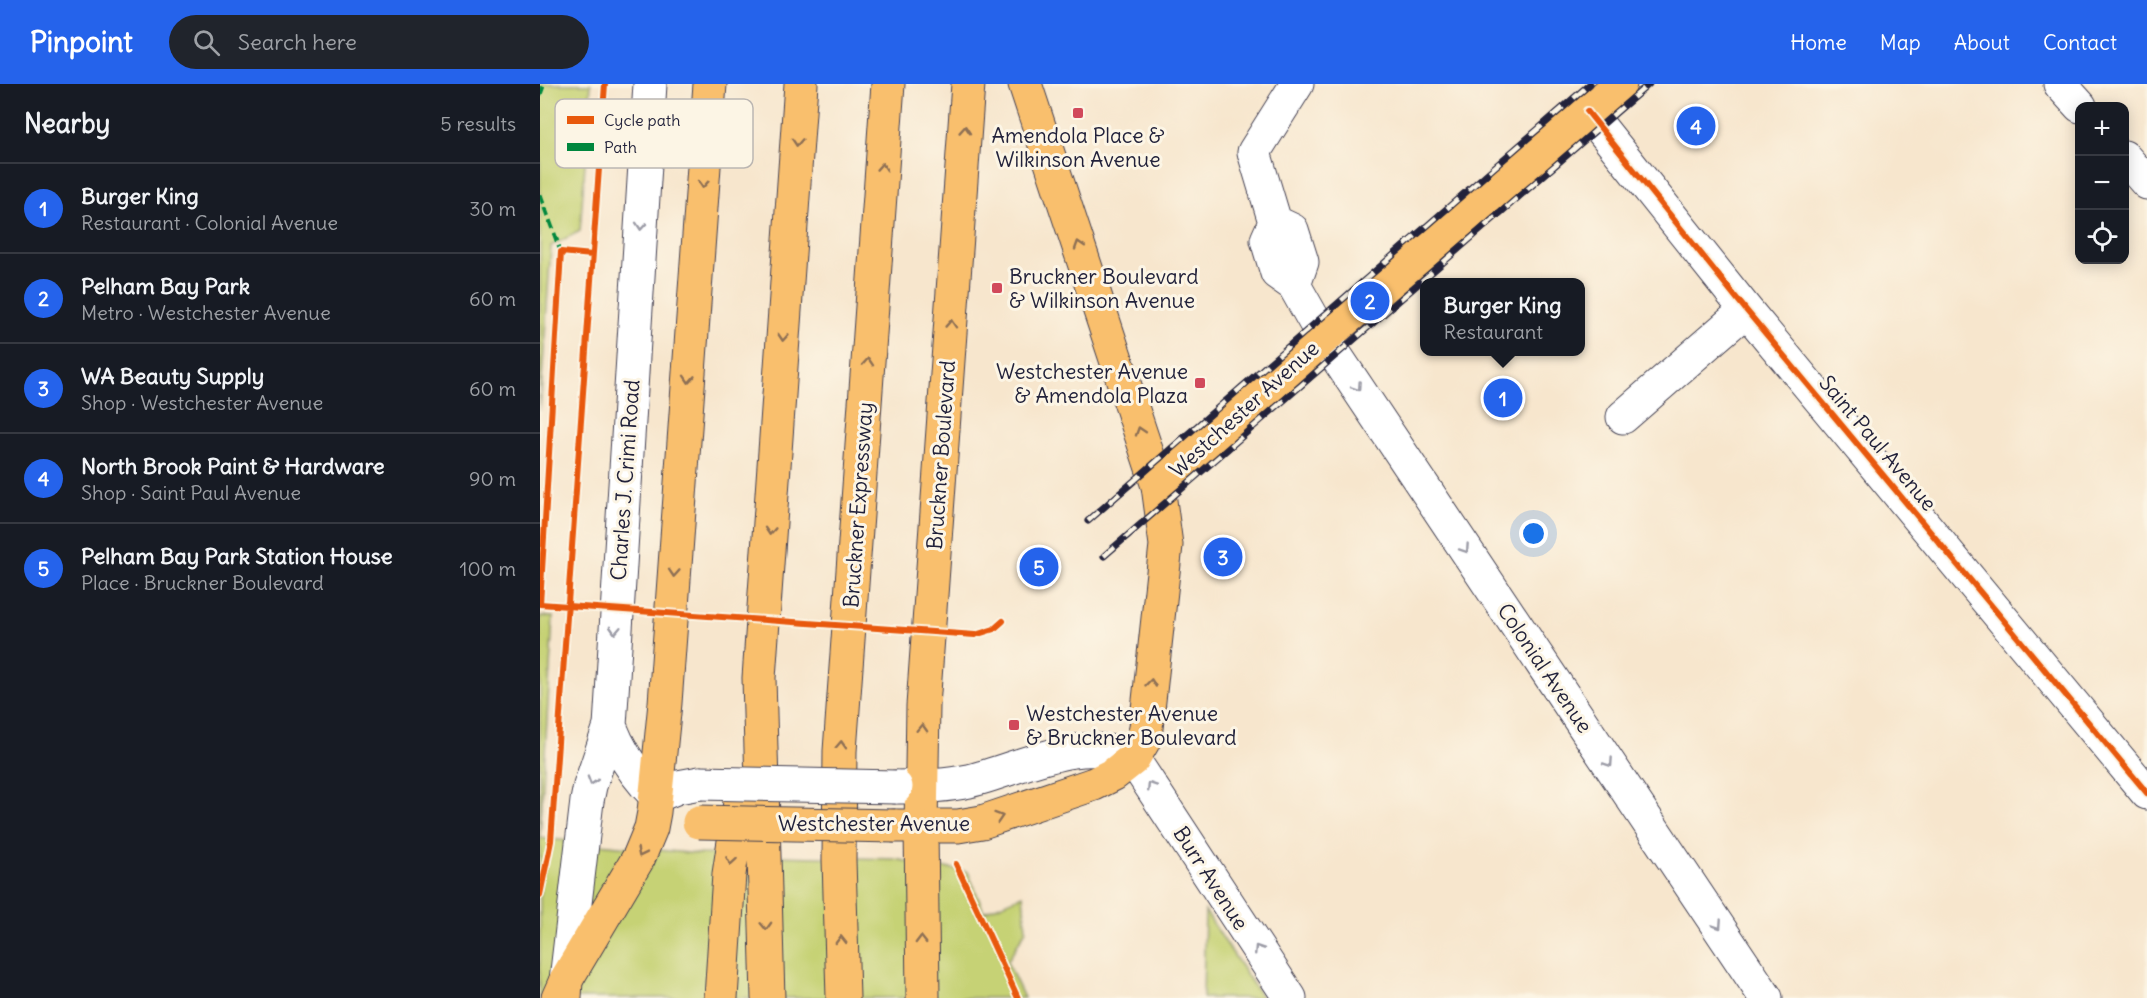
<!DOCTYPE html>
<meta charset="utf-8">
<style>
:root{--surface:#171b24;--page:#20242c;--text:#f1f3f6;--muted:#9ea1a6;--line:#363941;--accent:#2563eb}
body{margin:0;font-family:Delius,sans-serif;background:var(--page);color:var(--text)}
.controls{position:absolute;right:18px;top:18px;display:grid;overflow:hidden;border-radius:12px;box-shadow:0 3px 15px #0003}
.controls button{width:54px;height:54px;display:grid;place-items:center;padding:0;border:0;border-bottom:2px solid var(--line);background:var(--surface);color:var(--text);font:30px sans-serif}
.you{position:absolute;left:994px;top:450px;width:21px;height:21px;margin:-15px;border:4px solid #fff;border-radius:50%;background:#1a73e8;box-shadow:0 0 0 9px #1a73e833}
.badge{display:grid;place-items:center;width:39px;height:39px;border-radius:50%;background:var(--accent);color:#fff;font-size:20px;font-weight:700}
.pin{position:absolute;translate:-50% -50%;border:3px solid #fff;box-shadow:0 2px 6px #0006}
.popup{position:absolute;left:880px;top:194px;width:165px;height:78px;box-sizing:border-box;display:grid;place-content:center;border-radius:12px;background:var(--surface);filter:drop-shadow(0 2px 4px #0005);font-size:20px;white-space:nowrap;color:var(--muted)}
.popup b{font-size:22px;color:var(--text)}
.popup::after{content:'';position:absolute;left:50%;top:100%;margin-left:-12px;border:12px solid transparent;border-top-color:var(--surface)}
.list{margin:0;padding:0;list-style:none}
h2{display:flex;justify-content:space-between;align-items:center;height:78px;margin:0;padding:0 24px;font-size:26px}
h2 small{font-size:20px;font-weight:400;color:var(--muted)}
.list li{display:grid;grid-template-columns:39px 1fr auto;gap:18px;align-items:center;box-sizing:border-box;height:90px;padding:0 24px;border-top:2px solid var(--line)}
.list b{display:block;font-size:22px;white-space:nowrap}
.list p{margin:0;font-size:20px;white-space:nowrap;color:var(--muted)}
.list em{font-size:20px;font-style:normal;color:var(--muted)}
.icon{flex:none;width:33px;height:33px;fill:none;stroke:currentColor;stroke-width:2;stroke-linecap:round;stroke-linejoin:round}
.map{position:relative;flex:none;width:1607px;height:914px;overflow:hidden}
header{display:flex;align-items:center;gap:36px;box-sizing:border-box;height:84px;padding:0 30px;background:var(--accent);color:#fff}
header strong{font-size:28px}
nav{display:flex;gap:33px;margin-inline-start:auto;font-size:21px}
.search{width:420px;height:54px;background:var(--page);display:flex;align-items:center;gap:15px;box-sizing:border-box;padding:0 21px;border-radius:33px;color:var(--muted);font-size:22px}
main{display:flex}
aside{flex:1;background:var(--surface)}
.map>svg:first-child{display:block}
</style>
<header>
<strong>Pinpoint</strong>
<div class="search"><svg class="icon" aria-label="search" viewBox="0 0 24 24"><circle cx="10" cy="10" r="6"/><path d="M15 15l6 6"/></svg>Search here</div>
<nav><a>Home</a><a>Map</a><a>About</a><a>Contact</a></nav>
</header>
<main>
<aside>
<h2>Nearby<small>5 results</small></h2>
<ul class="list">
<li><span class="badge">1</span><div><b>Burger King</b><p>Restaurant · Colonial Avenue</p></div><em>30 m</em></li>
<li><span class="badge">2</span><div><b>Pelham Bay Park</b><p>Metro · Westchester Avenue</p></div><em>60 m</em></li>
<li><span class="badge">3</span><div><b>WA Beauty Supply</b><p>Shop · Westchester Avenue</p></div><em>60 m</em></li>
<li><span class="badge">4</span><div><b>North Brook Paint &amp; Hardware</b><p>Shop · Saint Paul Avenue</p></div><em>90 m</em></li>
<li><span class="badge">5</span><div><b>Pelham Bay Park Station House</b><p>Place · Bruckner Boulevard</p></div><em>100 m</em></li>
</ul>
</aside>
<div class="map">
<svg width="1607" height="914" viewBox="0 0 1607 914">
<rect width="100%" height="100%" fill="#fcf5e5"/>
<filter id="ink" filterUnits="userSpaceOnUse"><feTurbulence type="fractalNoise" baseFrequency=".0167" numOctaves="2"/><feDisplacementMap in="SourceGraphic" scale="12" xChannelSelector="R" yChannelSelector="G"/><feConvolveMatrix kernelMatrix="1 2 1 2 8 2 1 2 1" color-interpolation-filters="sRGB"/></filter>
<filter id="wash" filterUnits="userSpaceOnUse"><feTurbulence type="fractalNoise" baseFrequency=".008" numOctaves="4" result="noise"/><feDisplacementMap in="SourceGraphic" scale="24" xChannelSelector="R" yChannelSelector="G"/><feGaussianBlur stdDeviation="1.35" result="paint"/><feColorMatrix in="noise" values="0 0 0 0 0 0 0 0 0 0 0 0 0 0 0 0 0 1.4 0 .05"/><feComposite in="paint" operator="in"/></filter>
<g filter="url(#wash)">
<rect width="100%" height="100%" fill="#f7e6cd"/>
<!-- green -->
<path fill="#c6d274" stroke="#747a58" stroke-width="1.5" d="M0 0H51L40 147 11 162 0 327Z
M0 532 13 533 0 754 158 770 354 775 428 788 444 828 483 811 486 846 467 878 484 914H0Z
M665 827 722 914H663Z"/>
</g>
<g filter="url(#ink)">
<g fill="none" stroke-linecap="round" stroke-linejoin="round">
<!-- minor casing -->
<g stroke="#423f51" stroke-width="35">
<path id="minor" d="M757 0 714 68 735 138 727 156 737 189 754 201 784 254 1226 914
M1520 0 1540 22
M1047 27 1206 226 1607 709
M1584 73 1607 99
M735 138 752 146 762 178 754 201
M1083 333 1206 226
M70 642C80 668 96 692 116 712L138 703 160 699
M356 703C381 703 405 702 429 697 480 685 542 649 593 675L750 914
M26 896 47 717 50 702 70 642 110 0"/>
</g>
<!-- major casing -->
<g stroke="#423f51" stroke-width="35">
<path id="major" d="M618 402 784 254 1080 0
M355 742H418L442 738 554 700 574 690 593 675 603 658 606 644 626 461 618 402 485 0
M381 743 383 622 428 0
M18 914 26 896 99 773 111 744 114 728 125 619 170 0"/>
</g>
<!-- highway casing -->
<g stroke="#423f51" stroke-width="35">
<path id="highway" d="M381 743 383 914
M25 914 26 896
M181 914 189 790 201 712
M228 914 219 594 261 0
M303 914 299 776 300 667 348 0"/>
</g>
<!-- minor -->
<use href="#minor" stroke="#fff" stroke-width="33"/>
<!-- major -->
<use href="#major" stroke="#f9bf6d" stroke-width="33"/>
<!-- highway -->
<use href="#highway" stroke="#f9bf6d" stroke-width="33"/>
<!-- rail casing -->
<g stroke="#22223b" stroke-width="7">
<path id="rail" d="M548 437 1050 0
M564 472 1109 0"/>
</g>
<!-- rail -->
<use href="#rail" stroke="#fcf5e5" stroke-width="4.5" stroke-dasharray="14" stroke-linecap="butt"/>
<!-- minor-bridge casing -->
<g stroke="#423f51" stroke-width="35" stroke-linecap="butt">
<path id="minor-bridge" d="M160 699 356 703"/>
</g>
<!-- major-bridge casing -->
<g stroke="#423f51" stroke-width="35" stroke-linecap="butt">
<path id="major-bridge" d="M159 738 355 742"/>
</g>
<!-- minor-bridge -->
<use href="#minor-bridge" stroke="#fff" stroke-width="33"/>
<!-- major-bridge -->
<use href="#major-bridge" stroke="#f9bf6d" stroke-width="33"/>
<!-- quiet -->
<path stroke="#00873e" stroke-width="4.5" stroke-dasharray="9 4.5" stroke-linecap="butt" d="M0 11 4 0
M0 111 21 168"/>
<!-- cycleway casing -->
<g stroke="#fcf5e5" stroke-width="10">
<path id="cycleway" d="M1047 27 1206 226 1607 709
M52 171 21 168 0 520 435 551 454 545 463 537
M416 780 478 914
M0 811 11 757 65 0"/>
</g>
<!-- cycleway -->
<use href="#cycleway" stroke="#e8590c" stroke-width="6"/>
</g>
<!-- one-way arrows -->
<defs><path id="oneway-chevron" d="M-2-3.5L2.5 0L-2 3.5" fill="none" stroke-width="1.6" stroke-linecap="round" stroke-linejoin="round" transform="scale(1.5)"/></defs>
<g stroke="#8e7054">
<use href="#oneway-chevron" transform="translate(425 46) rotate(-86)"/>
<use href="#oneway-chevron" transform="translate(257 58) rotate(94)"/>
<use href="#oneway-chevron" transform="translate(342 83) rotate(-86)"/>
<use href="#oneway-chevron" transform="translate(163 100) rotate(94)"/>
<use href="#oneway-chevron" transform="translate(539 161) rotate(-108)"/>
<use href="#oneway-chevron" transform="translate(411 240) rotate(-86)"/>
<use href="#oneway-chevron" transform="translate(243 253) rotate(94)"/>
<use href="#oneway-chevron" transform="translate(328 278) rotate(-86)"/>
<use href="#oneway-chevron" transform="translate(149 295) rotate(94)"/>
<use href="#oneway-chevron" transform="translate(600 347) rotate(-108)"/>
<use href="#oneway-chevron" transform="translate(230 447) rotate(94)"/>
<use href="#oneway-chevron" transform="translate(134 489) rotate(94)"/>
<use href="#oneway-chevron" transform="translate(611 599) rotate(-84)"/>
<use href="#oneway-chevron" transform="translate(382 644) rotate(-88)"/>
<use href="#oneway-chevron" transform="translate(301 661) rotate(-87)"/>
<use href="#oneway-chevron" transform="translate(459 733) rotate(-18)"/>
<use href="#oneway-chevron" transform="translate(101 769) rotate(116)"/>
<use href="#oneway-chevron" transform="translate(191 777) rotate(99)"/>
<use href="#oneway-chevron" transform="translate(226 842) rotate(88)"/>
<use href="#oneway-chevron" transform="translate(301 856) rotate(-91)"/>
<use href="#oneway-chevron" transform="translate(381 856) rotate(-91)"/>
</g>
<g stroke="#9c9ca7">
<use href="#oneway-chevron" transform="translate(101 142) rotate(94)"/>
<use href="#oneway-chevron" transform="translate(817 303) rotate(56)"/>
<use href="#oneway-chevron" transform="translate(925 465) rotate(56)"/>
<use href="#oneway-chevron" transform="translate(75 546) rotate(93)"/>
<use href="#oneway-chevron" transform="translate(1069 679) rotate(56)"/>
<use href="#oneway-chevron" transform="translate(52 697) rotate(107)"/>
<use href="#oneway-chevron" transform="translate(611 702) rotate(-123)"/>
<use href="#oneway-chevron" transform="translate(1178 841) rotate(56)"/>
<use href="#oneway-chevron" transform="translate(718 865) rotate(-123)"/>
</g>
</g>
<!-- markers -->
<g fill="#d1495b" stroke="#fcf5e5" stroke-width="2">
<rect x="532" y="23" width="12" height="12" rx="3"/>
<rect x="451" y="198" width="12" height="12" rx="3"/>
<rect x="654" y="293" width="12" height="12" rx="3"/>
<rect x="468" y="635" width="12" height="12" rx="3"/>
</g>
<g text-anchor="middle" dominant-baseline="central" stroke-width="6" stroke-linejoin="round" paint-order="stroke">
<!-- poi labels -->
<g font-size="21" fill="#22223b" stroke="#fcf5e5" text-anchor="start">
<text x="538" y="51" text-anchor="middle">Amendola Place &amp;<tspan x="538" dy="24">Wilkinson Avenue</tspan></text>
<text x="469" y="192">Bruckner Boulevard<tspan x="469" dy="24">&amp; Wilkinson Avenue</tspan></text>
<text x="648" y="287" text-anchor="end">Westchester Avenue<tspan x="648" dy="24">&amp; Amendola Plaza</tspan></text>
<text x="486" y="629">Westchester Avenue<tspan x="486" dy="24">&amp; Bruckner Boulevard</tspan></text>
</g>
<!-- street labels -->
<g font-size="21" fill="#22223b" stroke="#fcf5e5">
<text transform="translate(704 325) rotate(-42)">Westchester Avenue</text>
<text transform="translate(1338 359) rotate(50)">Saint Paul Avenue</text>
<text transform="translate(401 371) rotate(-86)">Bruckner Boulevard</text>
<text transform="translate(85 396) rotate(-86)">Charles J. Crimi Road</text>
<text transform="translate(318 421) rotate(-86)">Bruckner Expressway</text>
<text transform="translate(1005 584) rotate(56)">Colonial Avenue</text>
<text x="334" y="739">Westchester Avenue</text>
<text transform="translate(671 794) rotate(57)">Burr Avenue</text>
</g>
</g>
<!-- legend -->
<rect x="15" y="15" width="198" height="69" rx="9" fill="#fcf5e5" stroke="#bbb6b2" stroke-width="1.5"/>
<rect x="27" y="32" width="27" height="8" fill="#e8590c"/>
<rect x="27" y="59" width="27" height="8" fill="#00873e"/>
<g font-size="16" fill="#22223b">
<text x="64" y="42">Cycle path</text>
<text x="64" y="69">Path</text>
</g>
</svg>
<div class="controls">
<button>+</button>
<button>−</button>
<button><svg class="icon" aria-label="locate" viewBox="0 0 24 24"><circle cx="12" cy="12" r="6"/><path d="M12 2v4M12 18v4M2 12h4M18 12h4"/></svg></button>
</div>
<div class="you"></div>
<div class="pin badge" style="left:963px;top:314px">1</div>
<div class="popup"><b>Burger King</b>Restaurant</div>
<div class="pin badge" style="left:830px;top:217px">2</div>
<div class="pin badge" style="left:683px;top:473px">3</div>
<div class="pin badge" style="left:1156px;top:42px">4</div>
<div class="pin badge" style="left:499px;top:483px">5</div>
</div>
</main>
